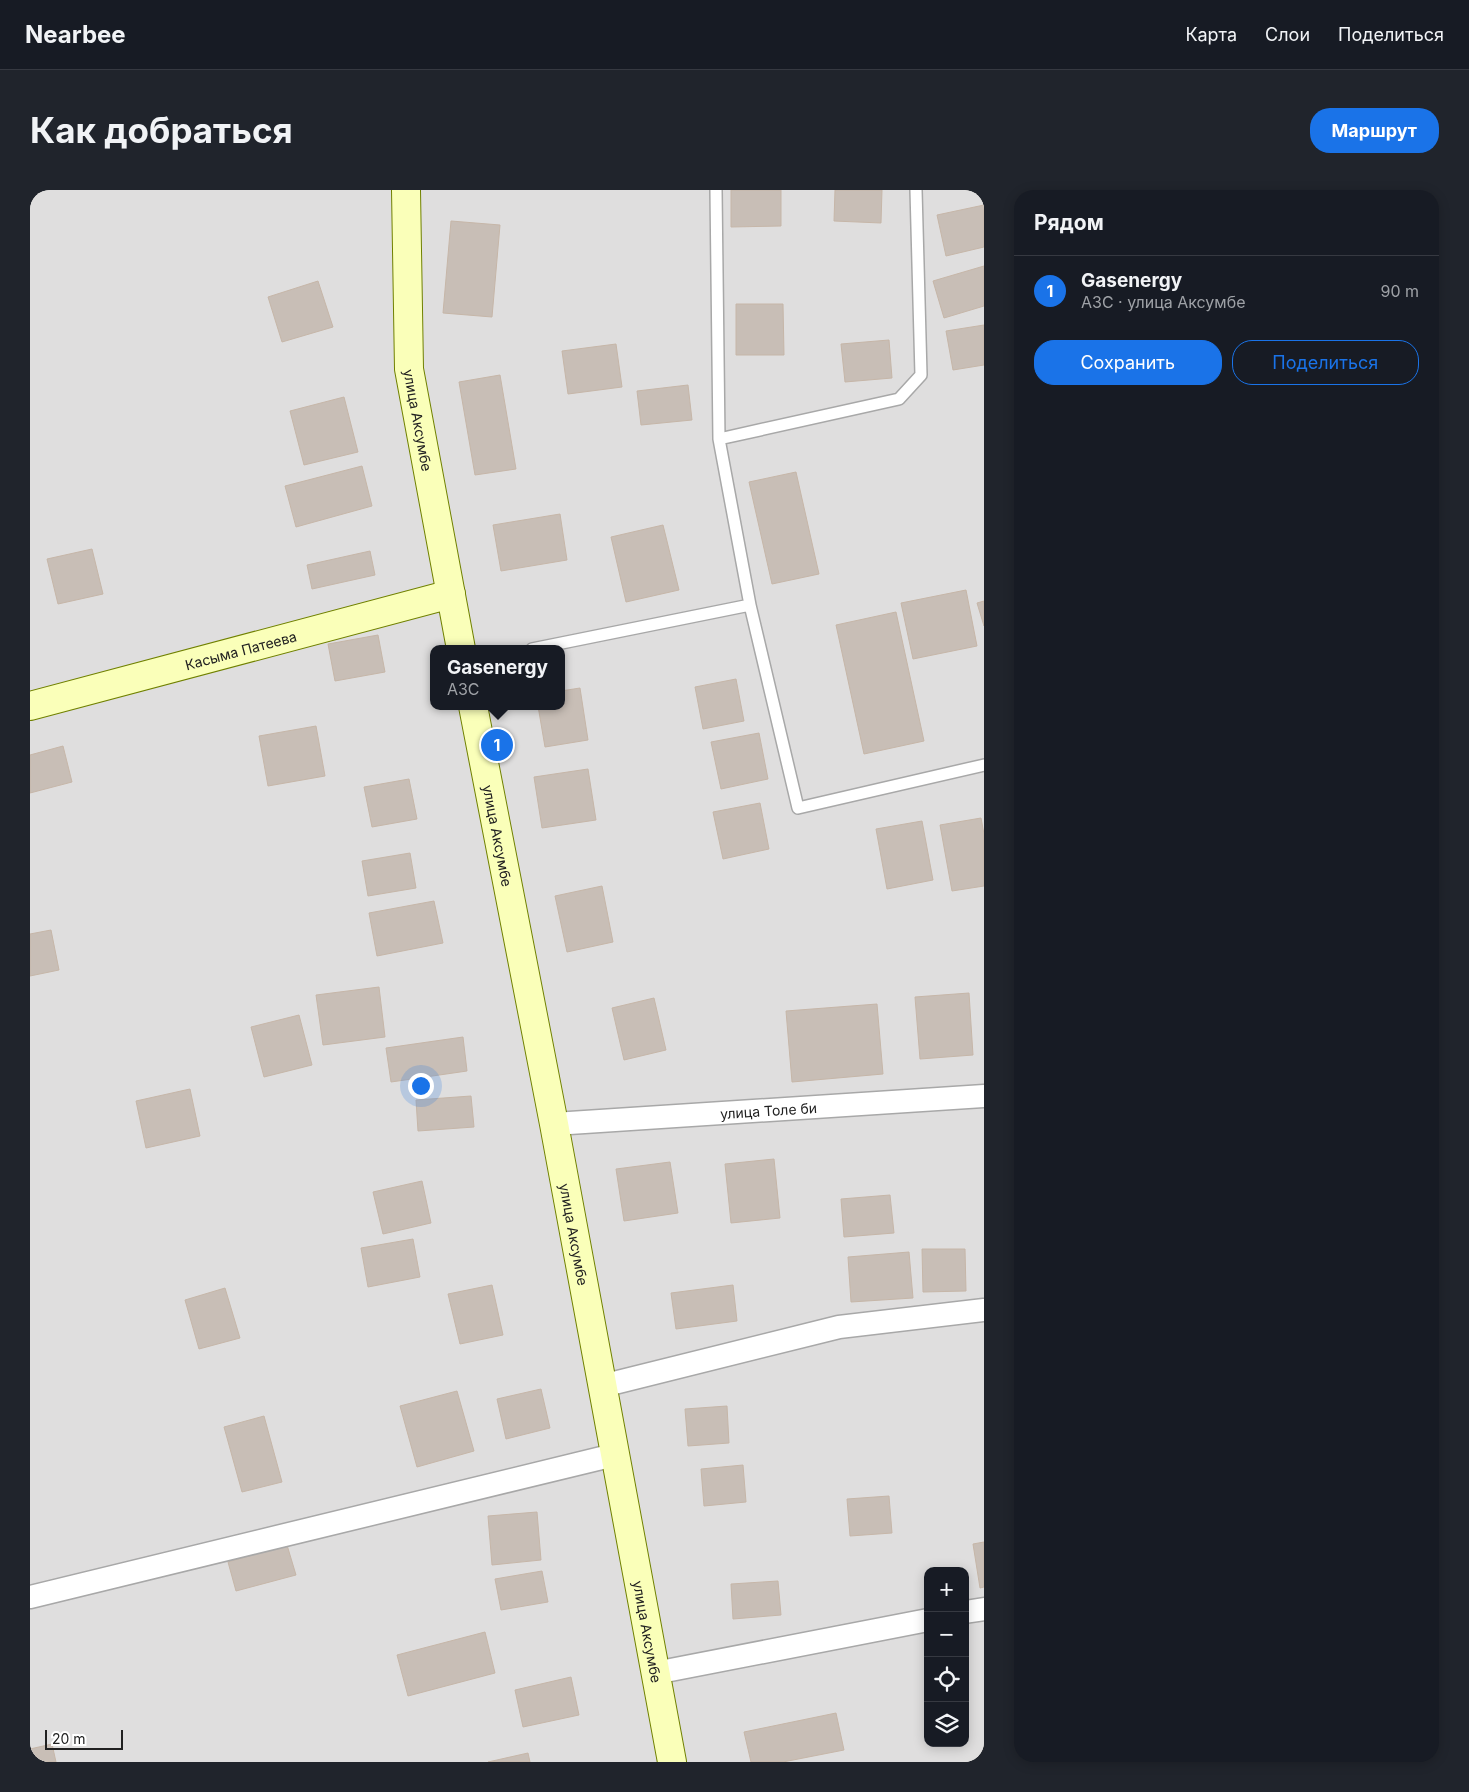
<!DOCTYPE html>
<html lang="ru">
<meta charset="utf-8">
<style>
:root{--surface:#171b24;--page:#20242c;--text:#f1f3f6;--muted:#9ea1a6;--line:#363941;--accent:#1a73e8}
body{margin:0;font-family:Inter,sans-serif;background:var(--page);color:var(--text)}
.controls{position:absolute;right:15px;bottom:15px;display:grid;overflow:hidden;border-radius:10px;box-shadow:0 2px 12px #0003}
.controls button{width:45px;height:45px;display:grid;place-items:center;padding:0;border:0;border-bottom:1px solid var(--line);background:var(--surface);color:var(--text);font:25px sans-serif}
.scale{position:absolute;left:15px;bottom:12px;width:78px;box-sizing:border-box;padding-left:5px;border:2px solid #212121;border-top:0;font-size:14px;line-height:18px;white-space:nowrap;color:#212121;-webkit-text-stroke:4px #fff;paint-order:stroke}
.you{position:absolute;left:390px;top:895px;width:18px;height:18px;margin:-12px;border:4px solid #fff;border-radius:50%;background:#1a73e8;box-shadow:0 0 0 8px #1a73e833}
.badge{display:grid;place-items:center;width:32px;height:32px;border-radius:50%;background:var(--accent);color:#fff;font-size:16px;font-weight:700}
.pin{position:absolute;translate:-50% -50%;border:2px solid #fff;box-shadow:0 1px 5px #0006}
.popup{position:absolute;left:400px;top:455px;width:135px;height:65px;box-sizing:border-box;display:grid;place-content:center;border-radius:10px;background:var(--surface);filter:drop-shadow(0 1px 4px #0005);font-size:16px;white-space:nowrap;color:var(--muted)}
.popup b{font-size:19px;color:var(--text)}
.popup::after{content:'';position:absolute;left:50%;top:100%;margin-left:-10px;border:10px solid transparent;border-top-color:var(--surface)}
.list{margin:0;padding:0;list-style:none}
h2{display:flex;justify-content:space-between;align-items:center;height:65px;margin:0;padding:0 20px;font-size:21px}
h2 small{font-size:16px;font-weight:400;color:var(--muted)}
.list li{display:grid;grid-template-columns:32px 1fr auto;gap:15px;align-items:center;box-sizing:border-box;height:70px;padding:0 20px;border-top:1px solid var(--line)}
.list b{display:block;font-size:19px;white-space:nowrap}
.list p{margin:0;font-size:16px;white-space:nowrap;color:var(--muted)}
.list em{font-size:16px;font-style:normal;color:var(--muted)}
.actions{display:flex;gap:10px;padding:15px 20px}
.actions a{flex:1;padding:11px 0;border:1px solid var(--accent);border-radius:20px;text-align:center;font-size:18px;color:var(--accent)}
.actions .main{background:var(--accent);color:#fff}
.icon{flex:none;width:28px;height:28px;fill:none;stroke:currentColor;stroke-width:2;stroke-linecap:round;stroke-linejoin:round}
.map{position:relative;flex:none;width:954px;height:1572px;overflow:hidden;border-radius:20px}
header{display:flex;align-items:center;gap:30px;box-sizing:border-box;height:70px;padding:0 25px;background:var(--surface);border-bottom:1px solid var(--line)}
header strong{font-size:24px}
nav{display:flex;gap:28px;margin-inline-start:auto;font-size:18px}
.intro{display:flex;align-items:center;justify-content:space-between;box-sizing:border-box;height:120px;padding:0 30px}
h1{margin:0;font-size:35px}
.button{padding:12px 22px;border-radius:20px;background:var(--accent);color:#fff;font-size:18px;font-weight:700}
main{display:flex;gap:30px;padding:0 30px}
aside{flex:1;background:var(--surface);border-radius:20px;box-shadow:0 2px 12px #0003}
.map>svg:first-child{display:block}
</style>
<header>
<strong>Nearbee</strong>
<nav><a>Карта</a><a>Слои</a><a>Поделиться</a></nav>
</header>
<div class="intro"><h1>Как добраться</h1><a class="button">Маршрут</a></div>
<main>
<div class="map">
<svg width="954" height="1572" viewBox="0 0 954 1572">
<rect width="100%" height="100%" fill="#f2efe7"/>
<!-- residential -->
<path fill="#dfdede" fill-rule="evenodd" d="M0 0H954V1572H0ZM403 459H531V516H403ZM898 1381H935V1553H898Z"/>
<!-- building -->
<path fill="#c8beb6" stroke="#c6b6a8" d="M701 0H751V36L701 37Z
M805 0H852L851 33 804 31Z
M954 15V57L916 66 907 25Z
M421 31 470 35 462 127 413 123Z
M954 76V116L914 128 903 91Z
M288 91 303 137 252 152 238 107Z
M706 114H753L754 165H706Z
M954 135V175L923 180 916 141Z
M859 150 862 188 815 192 811 154Z
M586 154 592 197 538 204 532 161Z
M470 185 486 279 445 285 429 192Z
M658 195 662 230 611 235 607 201Z
M314 207 328 262 274 275 260 221Z
M332 276 342 316 266 337 255 296Z
M766 282 789 384 742 394 719 292Z
M530 324 537 370 471 381 463 335Z
M633 335 649 400 596 412 581 347Z
M62 359 73 404 28 414 17 369Z
M340 361 345 385 282 399 277 375Z
M936 400 947 456 883 469 871 413Z
M954 411V436L947 413Z
M866 422 894 551 834 564 806 435Z
M348 445 355 482 305 491 298 454Z
M706 489 714 531 673 539 665 497Z
M550 498 558 550 515 557 508 516H531V501Z
M286 536 295 586 238 596 229 546Z
M729 543 738 589 691 599 681 552Z
M33 556 42 592 0 603V565Z
M558 579 566 630 512 638 504 587Z
M379 589 387 629 342 637 334 597Z
M730 613 739 659 693 669 683 622Z
M951 628 954 644V696L922 701 910 635Z
M892 631 903 690 857 699 846 639Z
M380 663 386 698 338 706 332 671Z
M572 696 583 752 537 762 525 706Z
M404 711 413 753 347 766 339 723Z
M21 740 29 780 0 786V744Z
M349 797 355 847 293 855 286 805Z
M939 803 943 865 890 869 885 807Z
M624 808 636 860 594 870 582 818Z
M847 814 853 884 762 892 756 821Z
M269 825 282 875 234 887 221 837Z
M433 847 437 881 361 892 356 858Z
M160 899 170 946 116 958 106 911Z
M441 906 444 937 388 941 386 910Z
M744 969 750 1028 701 1033 695 974Z
M640 972 648 1023 594 1031 586 979Z
M392 991 401 1033 353 1044 343 1002Z
M860 1005 864 1043 814 1047 811 1009Z
M383 1049 390 1087 338 1097 331 1058Z
M892 1059H935L936 1101 893 1102Z
M879 1062 883 1108 821 1112 818 1067Z
M462 1095 473 1145 430 1154 418 1104Z
M703 1095 707 1131 646 1139 641 1103Z
M195 1098 210 1148 169 1159 155 1110Z
M511 1199 520 1238 476 1249 467 1209Z
M427 1201 444 1261 387 1277 370 1216Z
M697 1216 699 1253 658 1256 655 1219Z
M234 1226 252 1292 212 1302 194 1237Z
M713 1275 716 1312 674 1316 671 1279Z
M859 1306 862 1343 820 1346 817 1309Z
M507 1322 511 1370 462 1375 458 1326Z
M954 1352V1397L950 1398 943 1354Z
M257 1355 266 1385 206 1401 198 1372Z
M512 1381 518 1412 471 1420 465 1389Z
M748 1391 751 1425 703 1429 701 1394Z
M455 1442 465 1483 378 1506 367 1465Z
M541 1487 549 1525 493 1537 485 1500Z
M806 1523 814 1560 753 1572H721L714 1542Z
M22 1554 26 1572H0V1559Z
M498 1563 500 1572H458Z"/>
<g fill="none" stroke-linecap="round" stroke-linejoin="round">
<!-- service casing -->
<g stroke="#a8a8a8" stroke-width="14">
<path id="service" d="M686 0 689 249
M720 415 689 249 869 209 891 185 886 0
M502 459 720 415 768 618 954 575"/>
</g>
<!-- minor casing -->
<g stroke="#a8a8a8" stroke-width="25">
<g id="minor">
<path id="s1" d="M524 934 954 906"/>
<path d="M572 1196 809 1137 954 1120"/>
<path d="M0 1407 584 1265"/>
<path d="M935 1422 954 1419"/>
<path d="M625 1483 898 1430"/>
</g>
</g>
<!-- secondary casing -->
<g stroke="#708100" stroke-width="30">
<g id="secondary">
<path id="s2" d="M376 0 379 179 431 459"/>
<path id="s3" d="M0 516 421 404"/>
<path id="s4" d="M443 516 524 934 642 1572"/>
</g>
</g>
<!-- service -->
<use href="#service" stroke="#fff" stroke-width="11"/>
<!-- minor -->
<use href="#minor" stroke="#fff" stroke-width="22"/>
<!-- secondary -->
<use href="#secondary" stroke="#faffb9" stroke-width="28"/>
</g>
<g text-anchor="middle" dominant-baseline="central" stroke-width="4.5" stroke-linejoin="round" paint-order="stroke">
<!-- street labels -->
<g font-size="14" fill="#212121" stroke="#fff">
<text stroke="none"><textPath href="#s2" startOffset="231">улица Аксумбе</textPath></text>
<text stroke="none"><textPath href="#s3" startOffset="218">Касыма Патеева</textPath></text>
<text stroke="none"><textPath href="#s4" startOffset="132">улица Аксумбе</textPath></text>
<text stroke="none"><textPath href="#s1" startOffset="215">улица Толе би</textPath></text>
<text stroke="none"><textPath href="#s4" startOffset="538">улица Аксумбе</textPath></text>
<text stroke="none"><textPath href="#s4" startOffset="942">улица Аксумбе</textPath></text>
</g>
</g>
</svg>
<div class="controls">
<button>+</button>
<button>−</button>
<button><svg class="icon" aria-label="locate" viewBox="0 0 24 24"><circle cx="12" cy="12" r="6"/><path d="M12 2v4M12 18v4M2 12h4M18 12h4"/></svg></button>
<button><svg class="icon" aria-label="layers" viewBox="0 0 24 24"><path d="M12 4l9 5-9 5-9-5zM3 14l9 5 9-5"/></svg></button>
</div>
<div class="scale">20 m</div>
<div class="you"></div>
<div class="pin badge" style="left:467px;top:555px">1</div>
<div class="popup"><b>Gasenergy</b>АЗС</div>
</div>
<aside>
<h2>Рядом<small></small></h2>
<ul class="list">
<li><span class="badge">1</span><div><b>Gasenergy</b><p>АЗС · улица Аксумбе</p></div><em>90 m</em></li>
</ul>
<div class="actions"><a class="main">Сохранить</a><a>Поделиться</a></div>
</aside>
</main>
